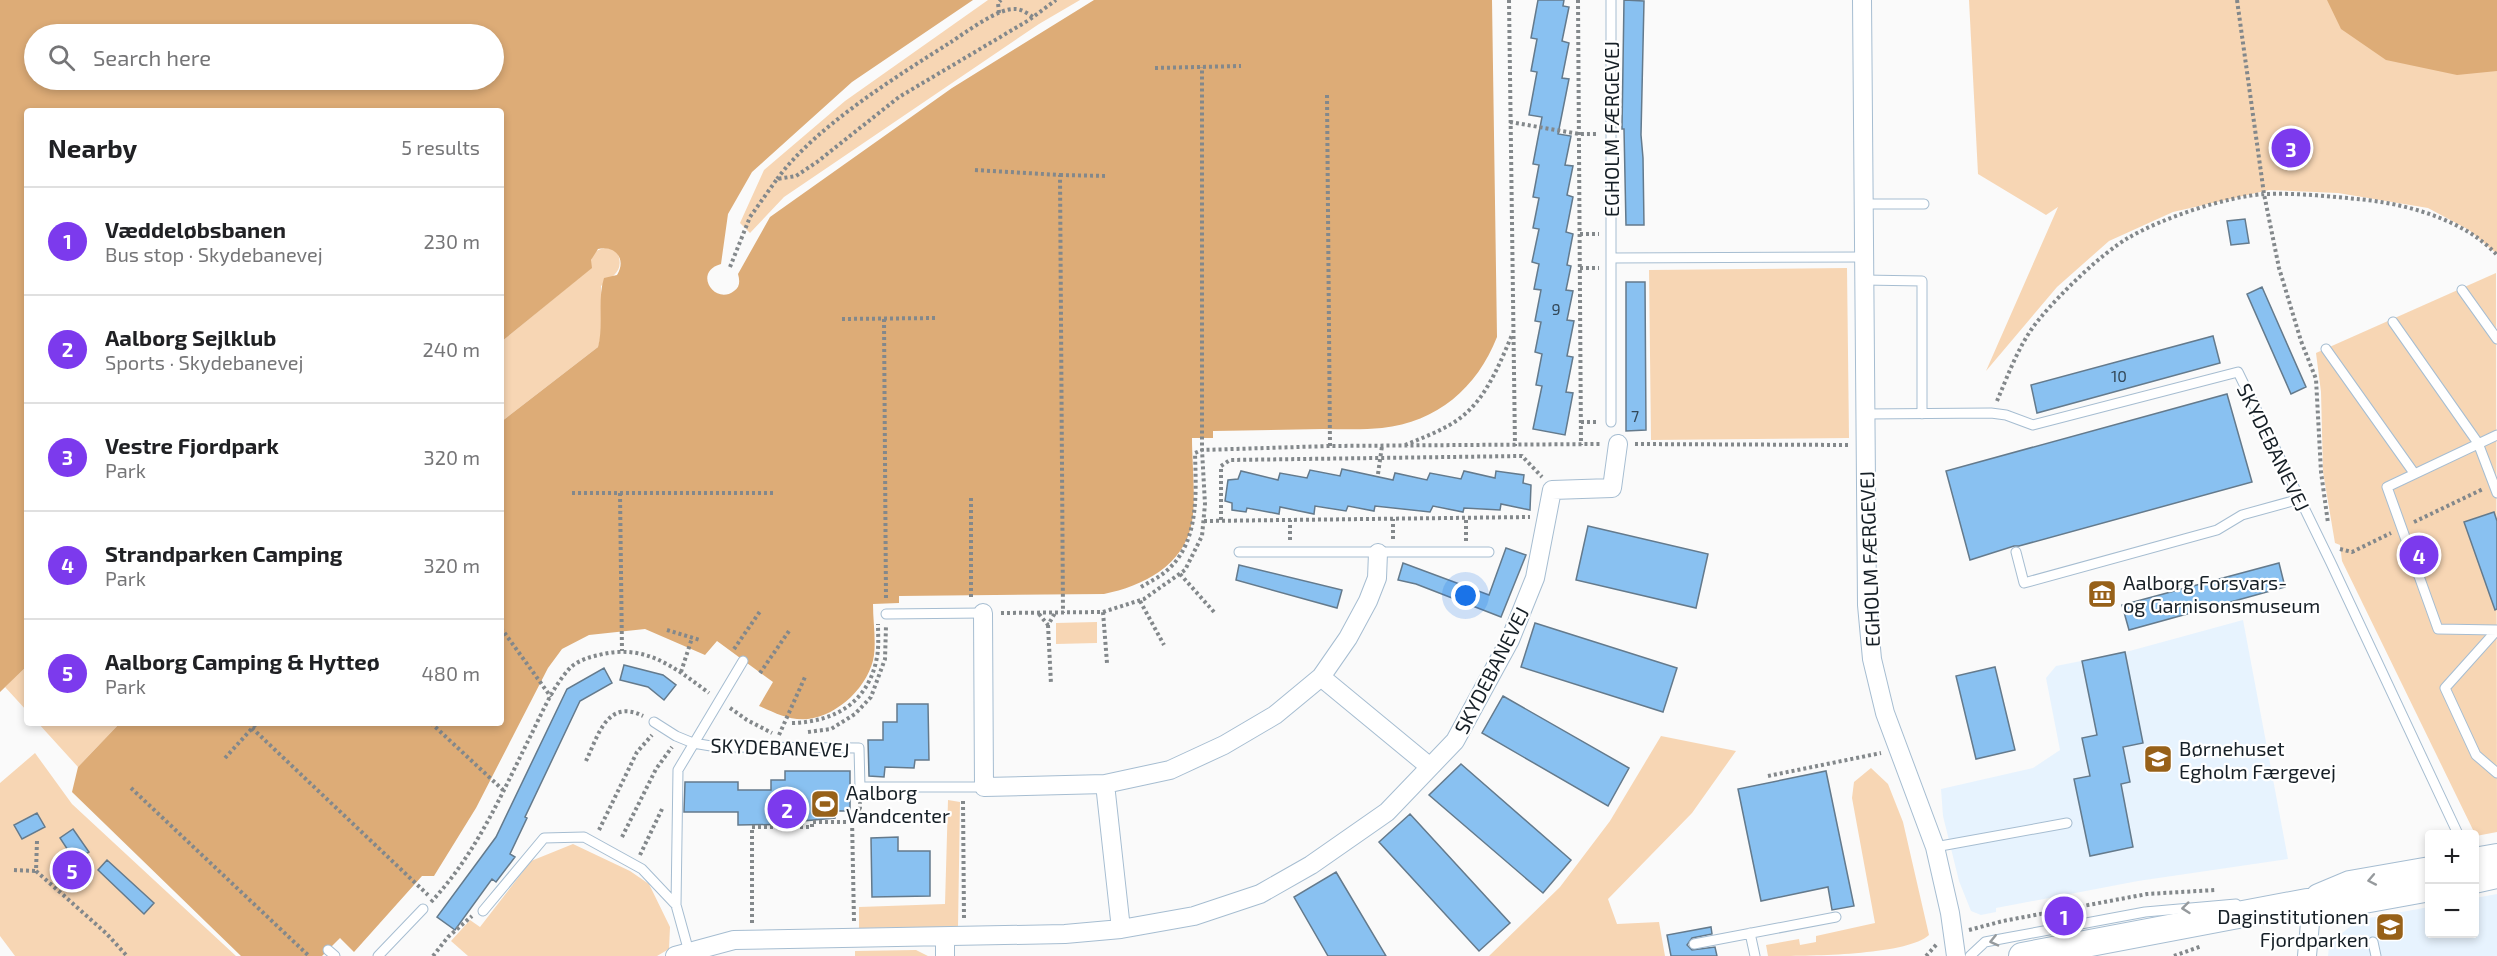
<!DOCTYPE html>
<meta charset="utf-8">
<style>
:root{--surface:#fff;--page:#f6f6f6;--text:#202124;--muted:#757577;--line:#e0e0e0;--accent:#7c3aed}
body{margin:0;font-family:"Exo 2",sans-serif;background:var(--page);color:var(--text)}
.controls{position:absolute;right:18px;bottom:18px;display:grid;overflow:hidden;border-radius:6px;box-shadow:0 3px 9px #0003}
.controls button{width:54px;height:54px;display:grid;place-items:center;padding:0;border:0;border-bottom:2px solid var(--line);background:var(--surface);color:var(--text);font:30px sans-serif}
.you{position:absolute;left:1466px;top:596px;width:21px;height:21px;margin:-15px;border:4px solid #fff;border-radius:50%;background:#1a73e8;box-shadow:0 0 0 9px #1a73e833}
.badge{display:grid;place-items:center;width:39px;height:39px;border-radius:50%;background:var(--accent);color:#fff;font-size:20px;font-weight:700}
.pin{position:absolute;translate:-50% -50%;border:3px solid #fff;box-shadow:0 2px 6px #0006}
.list{margin:0;padding:0;list-style:none}
h2{display:flex;justify-content:space-between;align-items:center;height:78px;margin:0;padding:0 24px;font-size:26px}
h2 small{font-size:20px;font-weight:400;color:var(--muted)}
.list li{display:grid;grid-template-columns:39px 1fr auto;gap:18px;align-items:center;box-sizing:border-box;height:108px;padding:0 24px;border-top:2px solid var(--line)}
.list b{display:block;font-size:22px;white-space:nowrap}
.list p{margin:0;font-size:20px;white-space:nowrap;color:var(--muted)}
.list em{font-size:20px;font-style:normal;color:var(--muted)}
.icon{flex:none;width:33px;height:33px;fill:none;stroke:currentColor;stroke-width:2;stroke-linecap:round;stroke-linejoin:round}
.map{position:relative;flex:none;width:2497px;height:956px;overflow:hidden}
.search{position:absolute;background:var(--surface);box-shadow:0 3px 9px #0003;left:24px;top:24px;width:480px;height:66px;display:flex;align-items:center;gap:15px;box-sizing:border-box;padding:0 21px;border-radius:33px;color:var(--muted);font-size:22px}
.panel{position:absolute;background:var(--surface);box-shadow:0 3px 9px #0003;left:24px;top:108px;width:480px;height:618px;border-radius:6px}
.map>svg:first-child{display:block}
</style>
<div class="map">
<svg width="2497" height="956" viewBox="0 0 2497 956">
<rect width="100%" height="100%" fill="#fafafa"/>
<!-- built -->
<path fill="#e7f3fe" d="M2243 620 2288 859 2138 881 1996 908V912L1981 915 1971 911 1959 881 1943 816 1941 789 2033 768 2060 750 2046 678 2056 666 2126 652Z
M2497 894V956H2328L2329 947 2341 934 2358 920 2429 907 2430 934H2474L2475 898Z"/>
<!-- green -->
<path fill="#f7d6b4" d="M988 0H1080L1039 24 784 197 750 233 740 223 764 170 845 101Z
M1969 0H2497V254L2469 230 2428 208 2338 193 2269 190 2173 212 2109 241 2057 287 1986 371 2058 207 2046 215 1978 174Z
M605 248 613 249 618 254C624 272 613 275 601 286V336L598 347 501 422V342L591 268C590 257 593 250 605 248Z
M1847 268 1849 438 1651 440 1649 270Z
M2496 273 2497 832 2476 836 2342 561 2340 545 2335 543 2323 472 2321 392 2316 353Z
M1097 622V643L1056 644V623Z
M27 666V711L5 687Z
M38 723H120L78 767Z
M1661 736 1736 751 1692 813 1608 899 1617 924 1659 922 1665 956H1489L1560 887 1610 821Z
M35 753 72 804 236 956H15L0 936V783Z
M1871 768 1888 784 1903 822 1929 935C1906 956 1804 956 1768 956L1766 945 1799 939 1800 945 1816 942V936L1875 923 1852 798 1854 782Z
M948 800 960 802 958 927 859 928V907L945 904Z
M573 844 630 871 649 884 670 927 669 949 657 956H468L451 941 470 920 480 927 531 861Z
M916 950 928 956H855V951Z"/>
<!-- water -->
<path fill="#ddac77" fill-rule="evenodd" d="M0 0H973L852 82 752 172 728 214 721 264C692 272 715 306 734 291 740 287 740 281 738 274L770 217 952 88 1094 0H1492L1497 337C1477 388 1437 422 1382 428 1363 430 1342 429 1323 429 1286 430 1250 430 1213 431V438H1192C1192 464 1196 497 1192 522 1184 566 1143 586 1104 594L899 596V603L873 604C873 621 876 639 874 655 870 685 838 716 808 719 790 721 775 713 759 706L773 682 717 641 705 655 645 629 589 635 562 649 548 668 476 808 434 876H422L354 952 340 938 322 956H241L72 792 78 767 120 723H501V422L598 347C604 325 597 300 604 278L617 275C627 259 615 245 598 249L591 260 592 268 501 342V111H27V666L0 692ZM34 34H494V80H34Z
M2327 0H2497V71L2457 75 2386 60 2341 29Z"/>
<!-- building -->
<path fill="#89c1f1" stroke="#647a8c" stroke-width="1.5" d="M1538 0H1564L1563 6 1569 7 1562 41 1569 43 1562 78 1569 79 1558 134 1571 136 1565 165 1573 166 1567 195 1573 197 1566 232 1573 234 1567 265 1571 266 1566 290 1573 291 1567 320 1574 321 1567 356 1573 357 1566 392 1573 393 1565 435 1533 429 1542 386 1536 385 1542 354 1535 352 1541 322 1535 321 1541 290 1534 289 1539 264 1532 262 1539 229 1533 228 1539 198 1533 197 1539 165 1533 164 1542 117 1529 115 1537 72 1531 71 1537 39 1531 38Z
M1624 0 1644 1 1641 135 1643 158 1644 225H1626L1624 129H1622Z
M2245 219 2249 243 2231 245 2227 221Z
M1626 282H1645L1646 430 1626 431Z
M2262 287 2306 387 2291 394 2247 294Z
M2213 336 2220 363 2037 413 2031 385Z
M2227 394 2252 482 2019 546H2014L1970 560 1946 471Z
M1342 469 1393 480 1395 473 1427 480 1430 473 1461 479 1464 471 1495 478 1496 471 1524 475 1523 483 1531 485 1530 510 1501 504 1500 510 1464 508 1463 512 1433 506 1430 512 1375 506 1374 511 1348 506 1346 511 1315 506 1314 514 1280 507 1279 514 1247 508 1246 512 1232 510V503L1225 501 1228 480 1238 479 1241 471 1278 480 1280 473 1307 478 1310 470 1340 476Z
M2494 512 2497 521V609L2495 610 2464 522Z
M1588 526 1708 554 1696 608 1576 580Z
M1506 548 1526 555 1501 617 1416 584 1398 580 1403 563 1489 595Z
M2279 563 2285 587 2129 630 2122 605Z
M1239 565 1342 590 1337 608 1236 580Z
M1535 623 1677 668 1663 712 1521 667Z
M2125 652 2143 743 2123 747 2130 782 2121 784 2133 847 2090 856 2074 779 2090 776 2082 738 2097 735 2082 661Z
M624 665 663 675 676 685 664 700 648 687 620 680Z
M1995 667 2015 750 1976 759 1956 676Z
M604 668 612 683 580 701 525 817 527 818 510 854 515 857 496 882 492 879 455 930 437 917 496 837 567 689Z
M1503 696 1629 768 1608 806 1482 733Z
M897 704H928L929 760H915L914 768 885 767 884 777 869 776 868 740H883V722H897Z
M1461 764 1571 860 1543 893 1429 795Z
M785 771H850V811H835V818L803 821V824L738 825V812H684L685 782H738V790H771V780H785Z
M1826 771 1854 906 1832 910 1828 887 1761 901 1738 789Z
M37 813 45 827 22 839 14 825Z
M1410 814 1510 923 1479 951 1379 842Z
M73 829 89 852 75 861 60 838Z
M898 837V851H930V896L872 897 871 838Z
M107 860 154 903 144 914 98 870Z
M1336 872 1386 956H1328L1294 897Z
M1711 927 1712 934 1692 938 1687 945 1692 950 1715 947 1717 956H1671L1667 935Z"/>
<g fill="none" stroke-linecap="round" stroke-linejoin="round">
<!-- lane casing -->
<g stroke="#a6bdd1" stroke-width="11">
<path id="lane" d="M1611 0V422
M1864 204H1924
M1611 258 1864 257
M1864 280 1922 281V414
M2462 290 2497 339
M2393 322 2478 443 2497 493
M2326 349 2414 473
M1866 414 1991 413 2006 415 2033 425 2238 372 2331 563 2458 834
M2497 435 2387 487 2438 629 2497 630
M1239 552H1489
M2016 552 2024 583 2217 530 2242 515 2300 499
M886 614 983 613
M2497 630 2445 688 2476 755 2497 773
M654 722 676 736 693 743 717 747 859 748 860 787H984
M1935 847 2067 823
M676 905 678 770 743 661
M483 911 544 838 584 837 642 869 676 905 689 952
M1750 933 1755 956
M2373 942 2376 956
M1694 944 1836 917
M328 950 335 956
M378 956 423 909
M1970 956 1985 942 2006 938 2145 912 2236 904"/>
</g>
<!-- street casing -->
<g stroke="#a6bdd1" stroke-width="20">
<path id="street" d="M1862 0 1867 605 1872 659 1885 713 1935 847 1950 913 1956 956
M983 613 984 787 1105 784 1170 770 1224 745 1275 715 1321 677 1348 638 1368 601 1377 578 1378 553
M1321 677 1430 767
M1105 784 1121 929
M945 937V956
M675 956 734 940 1065 934 1121 929 1194 916 1260 894 1311 865 1387 812 1455 741 1510 640 1535 578 1552 490 1612 488 1618 444
M2307 956 2310 923 2307 902"/>
</g>
<!-- secondary casing -->
<g stroke="#a6bdd1" stroke-width="28">
<path id="secondary" d="M2474 861 2497 857
M2474 880 2497 875
M2319 897 2350 884 2430 870
M2022 956 2307 902H2353L2430 888"/>
</g>
<!-- path -->
<path stroke="#83888b" stroke-width="4" stroke-dasharray="3 3" stroke-linecap="butt" d="M1509 0 1515 446
M1578 0 1581 445
M2237 0 2264 194 2279 268 2301 341 2316 379 2321 472 2328 523
M999 13 998 3 1001 0
M1155 68 1241 66
M1327 95 1330 446
M1510 122 1579 134H1598
M975 170 1060 175 1063 613
M1060 175 1108 176
M777 179C816 126 896 77 951 42 965 33 999 7 1016 9 1021 9 1029 14 1033 17
M1580 234H1599
M730 267 750 217 777 179 796 176 817 162 899 97 1029 20 1056 0
M1580 268H1599
M842 319 936 318
M884 319 886 600
M1997 401C2009 373 2020 341 2041 317 2061 293 2101 254 2128 238 2162 218 2227 196 2266 194 2296 193 2327 196 2357 199 2404 203 2464 219 2497 255
M1581 422H1599
M1635 444 1850 445
M1405 445C1422 438 1441 431 1456 421 1485 402 1499 365 1512 335
M1378 474 1382 446
M572 493H775
M620 493 622 651
M971 498V599
M1221 520V466L1230 460 1522 456 1542 477
M1204 521 1530 517
M2414 522 2483 489
M1393 539V519
M1290 540V520
M1466 541V518
M2340 549 2352 552 2391 533
M1180 574 1214 612
M1141 587C1149 582 1158 578 1165 572 1200 544 1196 493 1195 453L1202 450V67
M1140 601 1164 645
M1103 612 1107 663
M1001 613 1103 612 1144 599 1185 570 1202 536 1205 504 1202 450 1330 446 1601 444
M1039 614 1048 625 1055 613
M1048 625 1051 684
M501 628 551 697
M667 630 700 640
M734 649 761 610
M681 672 692 638
M760 673 789 631
M730 708 747 720 772 733
M431 723 503 790
M792 723C835 722 869 702 877 657 879 646 878 635 878 624
M252 728 428 895
M808 732 831 729 855 714 871 697 885 659 886 626
M779 735 805 677
M225 758 257 723
M586 761C598 736 607 698 643 716
M1768 776 1881 753
M131 788 309 956
M963 801 964 919
M599 830 637 752 652 735
M622 837 656 769 672 747
M37 841 36 871 106 933 127 956
M640 855 663 807
M14 870 36 871
M431 902C477 853 502 793 531 735 542 713 553 686 570 668 577 661 589 657 599 655 645 643 674 667 709 693
M854 921 852 818 860 808V799
M752 923V827H812V822H852
M1969 930 2003 921 2147 894 2215 890
M433 956 448 937 472 916
M1926 956 1937 944
M2174 956 2202 946"/>
<!-- lane -->
<use href="#lane" stroke="#fff" stroke-width="9"/>
<!-- street -->
<use href="#street" stroke="#fff" stroke-width="18"/>
<!-- secondary -->
<use href="#secondary" stroke="#fff" stroke-width="26"/>
</g>
<!-- one-way arrows -->
<defs><path id="oneway-chevron" d="M-2-3.5L2.5 0L-2 3.5" fill="none" stroke-width="1.6" stroke-linecap="round" stroke-linejoin="round" transform="scale(1.5)"/></defs>
<g stroke="#969a9d">
<use href="#oneway-chevron" transform="translate(2372 880) rotate(169)"/>
<use href="#oneway-chevron" transform="translate(2186 908) rotate(174)"/>
<use href="#oneway-chevron" transform="translate(1994 941) rotate(167)"/>
</g>
<!-- icons -->
<defs>
<g id="museum-square" transform="scale(1.5)"><rect x="-9" y="-9" width="18" height="18" rx="4" fill="#976119" stroke="#fff"/><path d="M0-6L6-3V-2H-6V-3ZM-5-1h2V3h-2ZM-1-1h2V3h-2ZM3-1h2V3H3ZM-6 4H6V6H-6Z" fill="#fff"/></g>
<g id="school-square" transform="scale(1.5)"><rect x="-9" y="-9" width="18" height="18" rx="4" fill="#976119" stroke="#fff"/><path d="M0-5L7-2L0 1L-7-2ZM-4 1L0 2.5L4 1V4Q0 6-4 4Z" fill="#fff"/></g>
<g id="stadium-square" transform="scale(1.5)"><rect x="-9" y="-9" width="18" height="18" rx="4" fill="#976119" stroke="#fff"/><path d="M0-5a6.5 5 0 1 0 0 10a6.5 5 0 1 0 0-10ZM-3.5-1.8h7v3.6h-7Z" fill="#fff"/></g>
</defs>
<g fill-rule="evenodd">
<use href="#museum-square" x="2102" y="594"/>
<use href="#school-square" x="2158" y="759"/>
<use href="#stadium-square" x="825" y="804"/>
<use href="#school-square" x="2390" y="927"/>
</g>
<g text-anchor="middle" dominant-baseline="central" stroke-width="4.5" stroke-linejoin="round" paint-order="stroke">
<!-- number labels -->
<g font-size="16" fill="#334859">
<text x="1556" y="308">9</text>
<text x="2119" y="375">10</text>
<text x="1635" y="415">7</text>
</g>
<!-- street labels -->
<g font-size="20" fill="#161f26" stroke="#fff">
<text transform="translate(1611 129) rotate(-90)">EGHOLM FÆRGEVEJ</text>
<text transform="translate(2274 447) rotate(64)">SKYDEBANEVEJ</text>
<text transform="translate(1869 559) rotate(-92)">EGHOLM FÆRGEVEJ</text>
<text transform="translate(1491 670) rotate(-63)">SKYDEBANEVEJ</text>
<text transform="translate(780 747) rotate(2)">SKYDEBANEVEJ</text>
</g>
<!-- poi labels -->
<g font-size="20" fill="#161f26" stroke="#fff" text-anchor="start">
<text x="2123" y="582">Aalborg Forsvars-<tspan x="2123" dy="23">og Garnisonsmuseum</tspan></text>
<text x="2179" y="748">Børnehuset<tspan x="2179" dy="23">Egholm Færgevej</tspan></text>
<text x="846" y="792">Aalborg<tspan x="846" dy="23">Vandcenter</tspan></text>
<text x="2369" y="916" text-anchor="end">Daginstitutionen<tspan x="2369" dy="23">Fjordparken</tspan></text>
</g>
</g>
</svg>
<div class="controls">
<button>+</button>
<button>−</button>
</div>
<div class="you"></div>
<div class="pin badge" style="left:2064px;top:916px">1</div>
<div class="pin badge" style="left:787px;top:809px">2</div>
<div class="pin badge" style="left:2291px;top:148px">3</div>
<div class="pin badge" style="left:2419px;top:555px">4</div>
<div class="pin badge" style="left:72px;top:870px">5</div>
<div class="search"><svg class="icon" aria-label="search" viewBox="0 0 24 24"><circle cx="10" cy="10" r="6"/><path d="M15 15l6 6"/></svg>Search here</div>
<section class="panel">
<h2>Nearby<small>5 results</small></h2>
<ul class="list">
<li><span class="badge">1</span><div><b>Væddeløbsbanen</b><p>Bus stop · Skydebanevej</p></div><em>230 m</em></li>
<li><span class="badge">2</span><div><b>Aalborg Sejlklub</b><p>Sports · Skydebanevej</p></div><em>240 m</em></li>
<li><span class="badge">3</span><div><b>Vestre Fjordpark</b><p>Park</p></div><em>320 m</em></li>
<li><span class="badge">4</span><div><b>Strandparken Camping</b><p>Park</p></div><em>320 m</em></li>
<li><span class="badge">5</span><div><b>Aalborg Camping &amp; Hytteø</b><p>Park</p></div><em>480 m</em></li>
</ul>
</section>
</div>
